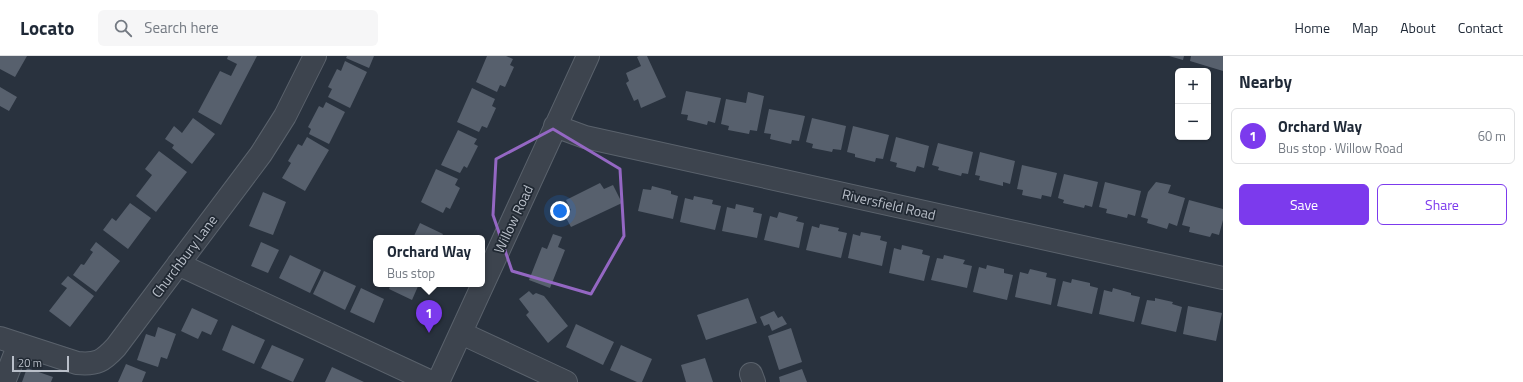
<!DOCTYPE html>
<meta charset="utf-8">
<style>
:root{--surface:#fff;--page:#f6f6f7;--text:#1f2937;--muted:#747a83;--line:#e0e1e3;--accent:#7c3aed}
body{margin:0;font-family:"Titillium Web",sans-serif;background:var(--page);color:var(--text)}
.controls{position:absolute;right:12px;top:12px;display:grid;overflow:hidden;border-radius:6px;box-shadow:0 1px 3px #0004}
.controls button{width:36px;height:36px;display:grid;place-items:center;padding:0;border:0;border-bottom:1px solid var(--line);background:var(--surface);color:var(--text);font:20px sans-serif}
.scale{position:absolute;left:12px;bottom:10px;width:57px;box-sizing:border-box;padding-left:4px;border:2px solid #b9bfc9;border-top:0;font-size:11px;line-height:14px;white-space:nowrap;color:#b9bfc9;-webkit-text-stroke:3px #212933;paint-order:stroke}
.you{position:absolute;left:560px;top:155px;width:14px;height:14px;margin:-10px;border:3px solid #fff;border-radius:50%;background:#1a73e8;box-shadow:0 0 0 6px #1a73e833}
.badge{display:grid;place-items:center;width:26px;height:26px;border-radius:50%;background:var(--accent);color:#fff;font-size:13px;font-weight:700}
.pin{position:absolute;translate:-50% -33px;filter:drop-shadow(0 1px 2px #0008)}
.pin::after{content:'';position:absolute;top:21px;width:14px;height:12px;background:inherit;clip-path:polygon(0 0,100% 0,50% 100%)}
.popup{position:absolute;left:373px;top:179px;width:112px;height:52px;box-sizing:border-box;display:grid;place-content:center;border-radius:6px;background:var(--surface);filter:drop-shadow(0 1px 3px #0005);font-size:13px;white-space:nowrap;color:var(--muted)}
.popup b{font-size:15px;color:var(--text)}
.popup::after{content:'';position:absolute;left:50%;top:100%;margin-left:-8px;border:8px solid transparent;border-top-color:var(--surface)}
.list{margin:0;padding:0;list-style:none}
h2{display:flex;justify-content:space-between;align-items:center;height:52px;margin:0;padding:0 16px;font-size:17px}
h2 small{font-size:13px;font-weight:400;color:var(--muted)}
.list li{display:grid;grid-template-columns:26px 1fr auto;gap:12px;align-items:center;box-sizing:border-box;height:56px;margin:0 8px 8px;padding:0 8px;border:1px solid var(--line);border-radius:6px}
.list b{display:block;font-size:15px;white-space:nowrap}
.list p{margin:0;font-size:13px;white-space:nowrap;color:var(--muted)}
.list em{font-size:13px;font-style:normal;color:var(--muted)}
.actions{display:flex;gap:8px;padding:12px 16px}
.actions a{flex:1;padding:9px 0;border:1px solid var(--accent);border-radius:6px;text-align:center;font-size:14px;color:var(--accent)}
.actions .main{background:var(--accent);color:#fff}
.icon{flex:none;width:22px;height:22px;fill:none;stroke:currentColor;stroke-width:2;stroke-linecap:round;stroke-linejoin:round}
.map{position:relative;flex:none;width:1223px;height:326px;overflow:hidden}
header{display:flex;align-items:center;gap:24px;box-sizing:border-box;height:56px;padding:0 20px;background:var(--surface);border-bottom:1px solid var(--line)}
header strong{font-size:19px}
nav{display:flex;gap:22px;margin-inline-start:auto;font-size:14px}
.search{width:280px;height:36px;background:var(--page);display:flex;align-items:center;gap:10px;box-sizing:border-box;padding:0 14px;border-radius:6px;color:var(--muted);font-size:15px}
main{display:flex}
aside{flex:1;background:var(--surface)}
.map>svg:first-child{display:block}
</style>
<header>
<strong>Locato</strong>
<div class="search"><svg class="icon" aria-label="search" viewBox="0 0 24 24"><circle cx="10" cy="10" r="6"/><path d="M15 15l6 6"/></svg>Search here</div>
<nav><a>Home</a><a>Map</a><a>About</a><a>Contact</a></nav>
</header>
<main>
<div class="map">
<svg width="1223" height="326" viewBox="0 0 1223 326">
<rect width="100%" height="100%" fill="#29323e"/>
<!-- building -->
<path fill="#57606d" d="M0 0H27L15 21 0 13Z
M228 0H257L221 69 198 56 220 15 231 20 237 8 227 3Z
M347 0H374L369 12 346 2Z
M487 0H506L513 3 510 9 514 11 505 31 500 29 497 36 476 26Z
M639 0H647L666 41 641 52 638 43 634 45 626 27 629 25 626 17 641 10 637 1Z
M1169 0H1184L1183 4Z
M1191 0H1223V15L1190 5Z
M345 5 367 16 350 52 328 41 332 33 328 31 337 13 341 15Z
M0 31 17 41 9 55 0 50Z
M472 32 495 43 492 50 496 52 487 72 482 70 479 76 457 66Z
M686 35 721 42 715 67 708 65 707 69 687 64 688 59 681 58Z
M748 36 764 40 757 75 750 74 749 78 728 74 729 70 721 68 726 43 746 47Z
M326 46 345 56 329 88 309 78 311 73 308 71 319 50 323 52Z
M769 53 805 60 799 85 792 84 791 88 770 83 771 78 764 77Z
M193 62 215 78 192 108 172 92 174 89 165 83 174 70 182 77Z
M812 62 846 70 841 94 833 93 832 96 812 92 813 88 806 86Z
M853 70 889 79 883 103 876 102 875 106 855 101V98L847 96Z
M458 74 477 83 474 88 478 90 467 112 464 110 460 117 441 109Z
M307 81 329 94 305 135 282 122 291 107 288 105 298 88 302 90Z
M896 81 929 90 924 112 917 110 915 116 896 111 897 107 890 105Z
M938 87 973 96 968 118 962 117 961 120 938 114 939 111 932 109Z
M159 95 187 116 156 156 136 140 152 119 145 113Z
M980 96 1015 105 1010 128 1003 126V130L979 124 980 120 975 119Z
M1022 109 1057 117 1051 141 1042 139 1041 143 1022 139 1023 134 1017 133Z
M436 113 458 123 455 129 460 132 450 153 446 151 443 157 421 146Z
M1064 118 1098 126 1092 151 1085 149 1084 152 1063 147 1064 144 1058 142Z
M1105 126 1141 135 1135 160 1128 158 1127 162 1106 157 1107 153 1099 151Z
M1156 126 1171 129 1168 137 1185 142 1177 170 1169 167 1167 173 1147 167 1148 163 1141 161 1148 136Z
M600 127 604 133 613 129 622 147 571 171 564 158 571 154 566 144Z
M652 130 671 135V138L678 140 673 163 638 155 643 133 651 134Z
M263 136 286 146 273 179 249 170Z
M694 140 713 144 712 148 721 150 715 174 680 166 685 142 693 144Z
M1189 144 1223 153V164L1219 179 1212 177 1210 181 1189 176 1190 171 1182 169Z
M130 147 151 162 128 193 103 174 112 162 116 165Z
M736 148 754 152 753 156 762 158 757 182 722 175 727 151 735 153Z
M779 156 798 161 796 165 804 167 799 192 764 184 770 160 777 162Z
M420 167 443 178 441 182H413Z
M820 168 839 172 838 175 847 177 841 202 806 194 812 170 819 172Z
M861 176 881 180 880 184 887 186 882 210 848 202 853 178 860 180Z
M553 178 562 181 558 191 565 194 550 232 529 224 542 191 547 193Z
M96 186 120 205 96 236 73 219 81 208 84 209 93 196 90 194Z
M261 186 279 194 268 217 251 210Z
M902 189 923 194 922 198 930 200 924 225 889 217 894 192 901 194Z
M290 199 321 214 310 237 279 222Z
M944 199 965 204 963 208 972 210 967 232 931 224 937 202 943 203Z
M987 209 1004 213V217L1013 219 1007 244 973 236 979 211 986 213Z
M1030 213 1047 217 1046 221 1056 223 1051 249 1015 241 1020 216 1028 218Z
M324 215 356 230 345 254 313 238Z
M68 220 94 240 70 271 49 255 67 232 61 228Z
M1072 223 1090 227V230L1098 232 1092 258 1057 250 1063 225 1071 227Z
M391 228H419L412 244 389 233Z
M361 232 384 243 374 267 350 256Z
M1113 232 1131 237V239L1140 241 1134 266 1099 258 1104 234 1112 236Z
M529 235 533 239 536 237 544 240 568 270 548 287 526 259 529 256 519 243Z
M748 242 757 267 706 284 697 259Z
M1155 242 1173 246 1172 248 1182 251 1176 276 1141 268 1147 244 1155 245Z
M1188 250 1222 257 1216 285 1183 278Z
M192 252 218 264 211 279 202 275 198 283 181 275Z
M774 255 778 262 782 260 787 268 772 275 769 268 764 270 760 261Z
M576 268 614 286 603 309 566 291Z
M232 269 265 284 254 308 222 294Z
M158 271 176 278 167 303 161 301 158 311 137 304 146 278 155 281Z
M791 272 802 306 779 314 768 280Z
M272 289 304 303 293 326 261 312Z
M621 289 652 303 642 326H637L610 314Z
M705 302 713 326H686L681 309Z
M126 308 146 316 142 326H118Z
M332 311 364 326H325Z
M27 312 53 321 51 326H22Z
M802 313 807 326H780L779 321Z"/>
<g fill="none" stroke-linecap="round" stroke-linejoin="round">
<!-- minor casing -->
<g stroke="#5a626c" stroke-width="24">
<path id="minor" d="M555 70 585 81 1223 222
M178 208 431 326
M461 277 566 326
M0 282 77 307C97 309 103 305 116 291L261 98 285 60 315 0
M751 318 754 326
M4 326 19 288
M438 326 588 0"/>
</g>
<!-- minor -->
<use href="#minor" stroke="#3d444e" stroke-width="22"/>
</g>
<!-- marked area -->
<path fill="none" stroke="#9467c3" stroke-width="3" stroke-linejoin="round" d="M553 73 620 113 624 180 591 238 512 215 493 159 496 103Z"/>
<g text-anchor="middle" dominant-baseline="central" stroke-width="3.5" stroke-linejoin="round" paint-order="stroke">
<!-- street labels -->
<g font-size="14" fill="#b9bfc9" stroke="#212933">
<text transform="translate(889 148) rotate(13)">Riversfield Road</text>
<text transform="translate(513 163) rotate(-65)">Willow Road</text>
<text transform="translate(184 200) rotate(-53)">Churchbury Lane</text>
</g>
</g>
</svg>
<div class="controls">
<button>+</button>
<button>−</button>
</div>
<div class="scale">20 m</div>
<div class="you"></div>
<div class="pin badge" style="left:429px;top:277px">1</div>
<div class="popup"><b>Orchard Way</b>Bus stop</div>
</div>
<aside>
<h2>Nearby<small></small></h2>
<ul class="list">
<li><span class="badge">1</span><div><b>Orchard Way</b><p>Bus stop · Willow Road</p></div><em>60 m</em></li>
</ul>
<div class="actions"><a class="main">Save</a><a>Share</a></div>
</aside>
</main>
